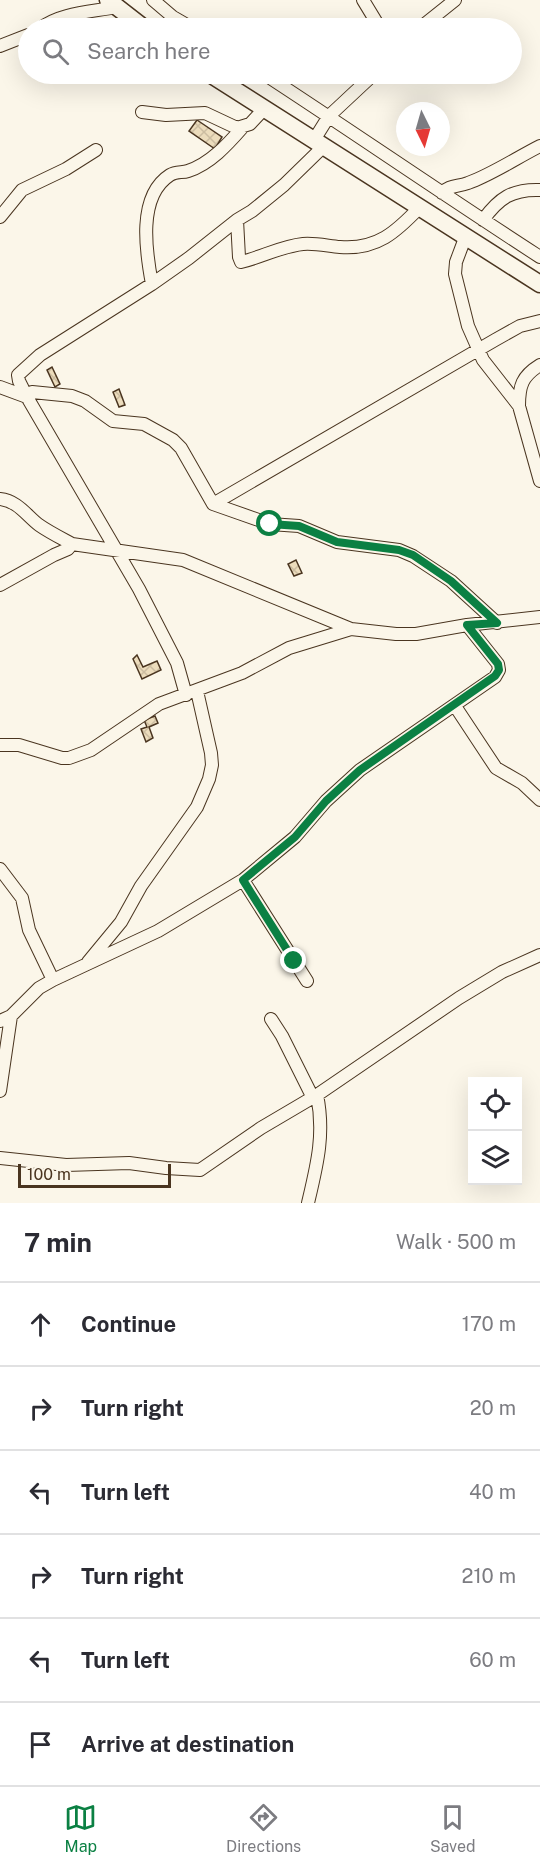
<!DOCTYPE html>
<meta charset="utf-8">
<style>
:root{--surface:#fff;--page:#f2f2f3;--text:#2b2b33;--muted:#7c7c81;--line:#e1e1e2;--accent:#0b8043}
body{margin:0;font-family:"Public Sans",sans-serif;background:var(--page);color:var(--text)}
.controls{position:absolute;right:18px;bottom:18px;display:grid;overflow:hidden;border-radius:0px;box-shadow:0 6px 24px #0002}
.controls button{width:54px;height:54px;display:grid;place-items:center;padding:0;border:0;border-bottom:2px solid var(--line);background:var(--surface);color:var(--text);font:30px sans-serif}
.compass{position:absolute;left:396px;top:102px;width:54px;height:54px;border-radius:50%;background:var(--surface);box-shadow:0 6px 24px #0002;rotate:175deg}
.scale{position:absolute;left:18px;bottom:15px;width:153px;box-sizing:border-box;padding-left:6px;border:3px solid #4a3520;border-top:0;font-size:16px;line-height:21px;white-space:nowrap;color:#4a3520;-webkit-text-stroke:4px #fbf6e9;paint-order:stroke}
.stop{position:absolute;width:18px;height:18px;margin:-14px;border:4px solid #0b8043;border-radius:50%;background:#fff}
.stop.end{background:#0b8043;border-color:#fff;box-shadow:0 2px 6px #0008}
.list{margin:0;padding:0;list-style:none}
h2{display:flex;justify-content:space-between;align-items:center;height:78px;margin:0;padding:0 24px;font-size:26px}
h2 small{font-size:20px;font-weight:400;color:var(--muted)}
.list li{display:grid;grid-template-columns:39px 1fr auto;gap:18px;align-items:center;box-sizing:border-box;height:84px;padding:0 24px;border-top:2px solid var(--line)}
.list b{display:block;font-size:22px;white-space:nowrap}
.list em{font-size:20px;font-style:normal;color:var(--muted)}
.icon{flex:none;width:33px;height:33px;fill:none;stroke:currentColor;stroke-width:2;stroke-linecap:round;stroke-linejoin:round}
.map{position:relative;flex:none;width:540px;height:1203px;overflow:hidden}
.search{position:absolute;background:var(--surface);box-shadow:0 6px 24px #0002;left:18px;right:18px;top:18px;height:66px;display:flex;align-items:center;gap:15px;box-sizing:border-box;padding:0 21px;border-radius:33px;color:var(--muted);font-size:22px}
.sheet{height:582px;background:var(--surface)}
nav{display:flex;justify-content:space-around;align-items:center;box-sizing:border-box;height:84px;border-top:2px solid var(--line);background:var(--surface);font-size:16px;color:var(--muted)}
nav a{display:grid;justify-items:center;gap:3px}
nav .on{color:var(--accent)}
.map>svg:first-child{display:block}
</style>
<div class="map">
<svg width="540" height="1203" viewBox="0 0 540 1203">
<defs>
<pattern id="building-cross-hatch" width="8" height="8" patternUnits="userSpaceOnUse" patternTransform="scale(1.5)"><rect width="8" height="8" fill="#ecdcbc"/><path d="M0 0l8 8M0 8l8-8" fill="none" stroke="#ccbda1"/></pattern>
</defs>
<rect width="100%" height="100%" fill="#fbf6e9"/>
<!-- building -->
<path fill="url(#building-cross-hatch)" stroke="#4a3520" stroke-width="1.5" d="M197 120 222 137 215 149 189 131Z
M52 367 60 384 55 387 47 370Z
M119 389 125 405 119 407 113 392Z
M296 560 302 573 294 576 288 564Z
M137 655 143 667 157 661 161 670 142 679 133 659Z
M155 716 158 723 149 727 153 738 146 742 141 729 147 727 144 720Z"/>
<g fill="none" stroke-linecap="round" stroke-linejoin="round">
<!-- minor casing -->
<g stroke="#4a3520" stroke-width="14">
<path id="minor" d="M153 0 173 17 192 28
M363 0 380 28
M41 28C60 13 91 12 116 7
M420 28 455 0
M0 46 28 35
M264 74C356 134 447 197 540 257
M142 112 166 115 205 113 237 128 250 124 264 109
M314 140 329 116 374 74
M442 193C449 185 458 187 468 183 491 175 518 157 540 146
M0 217 22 190 66 169 96 150
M237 220 239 257 241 262C262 257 282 246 303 244 316 243 328 246 340 247 377 250 396 232 420 207
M483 220C499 198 512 189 540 190
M465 238 456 262 455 274 468 326 483 360 519 406
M152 284C146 252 137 196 170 175 176 171 182 173 188 171 210 164 228 144 242 128
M540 365C522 376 519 386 519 406L540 481
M0 387 27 397 32 392 72 396 85 401 113 421 144 424 173 440 181 448 213 504 270 524 299 526 337 542 399 550 413 556 451 581 497 623
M0 499C18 501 26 515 39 525 49 532 61 538 72 544
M213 504 495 340 520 326 540 321
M0 585 54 555 68 549 72 544 183 560 351 629 396 634H416L467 625 540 617
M186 695 177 663 139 589 27 397 19 381 18 375 40 355 152 284 189 258 237 220 252 211 284 185 324 146
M455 706 496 768 522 783 540 800
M0 745H19L62 758H69L91 750 159 704 242 673 289 648 351 629
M0 869 22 898 29 930 53 980
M243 880 307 981
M88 962 121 922 141 886 197 807 209 779 212 765 211 753 197 691
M271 1019 282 1036 313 1098
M0 1021 11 1016 39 988 53 980 158 931 243 880 295 837 326 801 360 770 495 677 499 670 498 664 467 625
M0 1091 11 1016
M0 1158 66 1165 129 1163 166 1168 200 1170 261 1128 317 1095 459 998 502 972 540 955
M308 1203C317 1165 325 1134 317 1095"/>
</g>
<!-- highway casing -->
<g stroke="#4a3520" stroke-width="19">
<path id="highway" d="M108 0 144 28
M210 74 540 284"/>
</g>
<!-- minor -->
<use href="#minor" stroke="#fbf6e9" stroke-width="12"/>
<!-- highway -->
<use href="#highway" stroke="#fbf6e9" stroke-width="16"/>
</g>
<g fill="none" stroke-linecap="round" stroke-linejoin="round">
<!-- route -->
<path stroke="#0b8043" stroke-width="8" d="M270 524 299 526 337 542 399 550 413 555 451 581 497 623 467 625 498 664 499 670 495 676 360 770 326 801 295 837 243 880 294 961"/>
</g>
</svg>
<div class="controls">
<button><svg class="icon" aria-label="locate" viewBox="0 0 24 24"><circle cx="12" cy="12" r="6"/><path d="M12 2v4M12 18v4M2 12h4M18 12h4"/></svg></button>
<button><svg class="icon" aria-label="layers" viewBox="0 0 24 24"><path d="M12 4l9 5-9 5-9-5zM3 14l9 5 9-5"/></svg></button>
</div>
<svg class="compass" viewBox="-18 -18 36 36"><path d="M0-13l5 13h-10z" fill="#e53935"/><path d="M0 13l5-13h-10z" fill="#7c7c81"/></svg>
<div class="scale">100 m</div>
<div class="stop" style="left:270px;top:524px"></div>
<div class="stop end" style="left:294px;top:961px"></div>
<div class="search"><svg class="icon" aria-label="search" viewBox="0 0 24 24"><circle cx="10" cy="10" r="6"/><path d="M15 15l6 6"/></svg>Search here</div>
</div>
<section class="sheet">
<h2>7 min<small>Walk · 500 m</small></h2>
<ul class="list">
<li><svg class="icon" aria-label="ahead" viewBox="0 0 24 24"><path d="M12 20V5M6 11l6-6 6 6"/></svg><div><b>Continue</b></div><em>170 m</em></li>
<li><svg class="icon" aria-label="right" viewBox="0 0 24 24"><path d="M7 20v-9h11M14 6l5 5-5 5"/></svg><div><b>Turn right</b></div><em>20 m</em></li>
<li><svg class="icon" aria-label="left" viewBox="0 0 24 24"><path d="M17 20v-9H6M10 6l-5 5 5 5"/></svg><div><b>Turn left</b></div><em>40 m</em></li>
<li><svg class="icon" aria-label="right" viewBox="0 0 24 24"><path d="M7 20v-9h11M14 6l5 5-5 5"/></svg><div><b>Turn right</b></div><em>210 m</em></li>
<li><svg class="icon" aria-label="left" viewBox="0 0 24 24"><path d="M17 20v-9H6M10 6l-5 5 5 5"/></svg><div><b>Turn left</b></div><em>60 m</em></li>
<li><svg class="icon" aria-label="arrive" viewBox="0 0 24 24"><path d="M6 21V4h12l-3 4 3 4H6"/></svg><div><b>Arrive at destination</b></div></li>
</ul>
</section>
<nav>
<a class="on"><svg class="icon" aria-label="map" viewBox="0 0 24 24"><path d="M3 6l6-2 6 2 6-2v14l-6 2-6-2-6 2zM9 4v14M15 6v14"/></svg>Map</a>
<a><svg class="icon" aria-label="directions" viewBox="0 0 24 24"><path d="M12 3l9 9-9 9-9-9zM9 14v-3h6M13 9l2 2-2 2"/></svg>Directions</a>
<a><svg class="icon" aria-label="saved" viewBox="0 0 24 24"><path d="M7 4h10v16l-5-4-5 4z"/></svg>Saved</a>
</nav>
